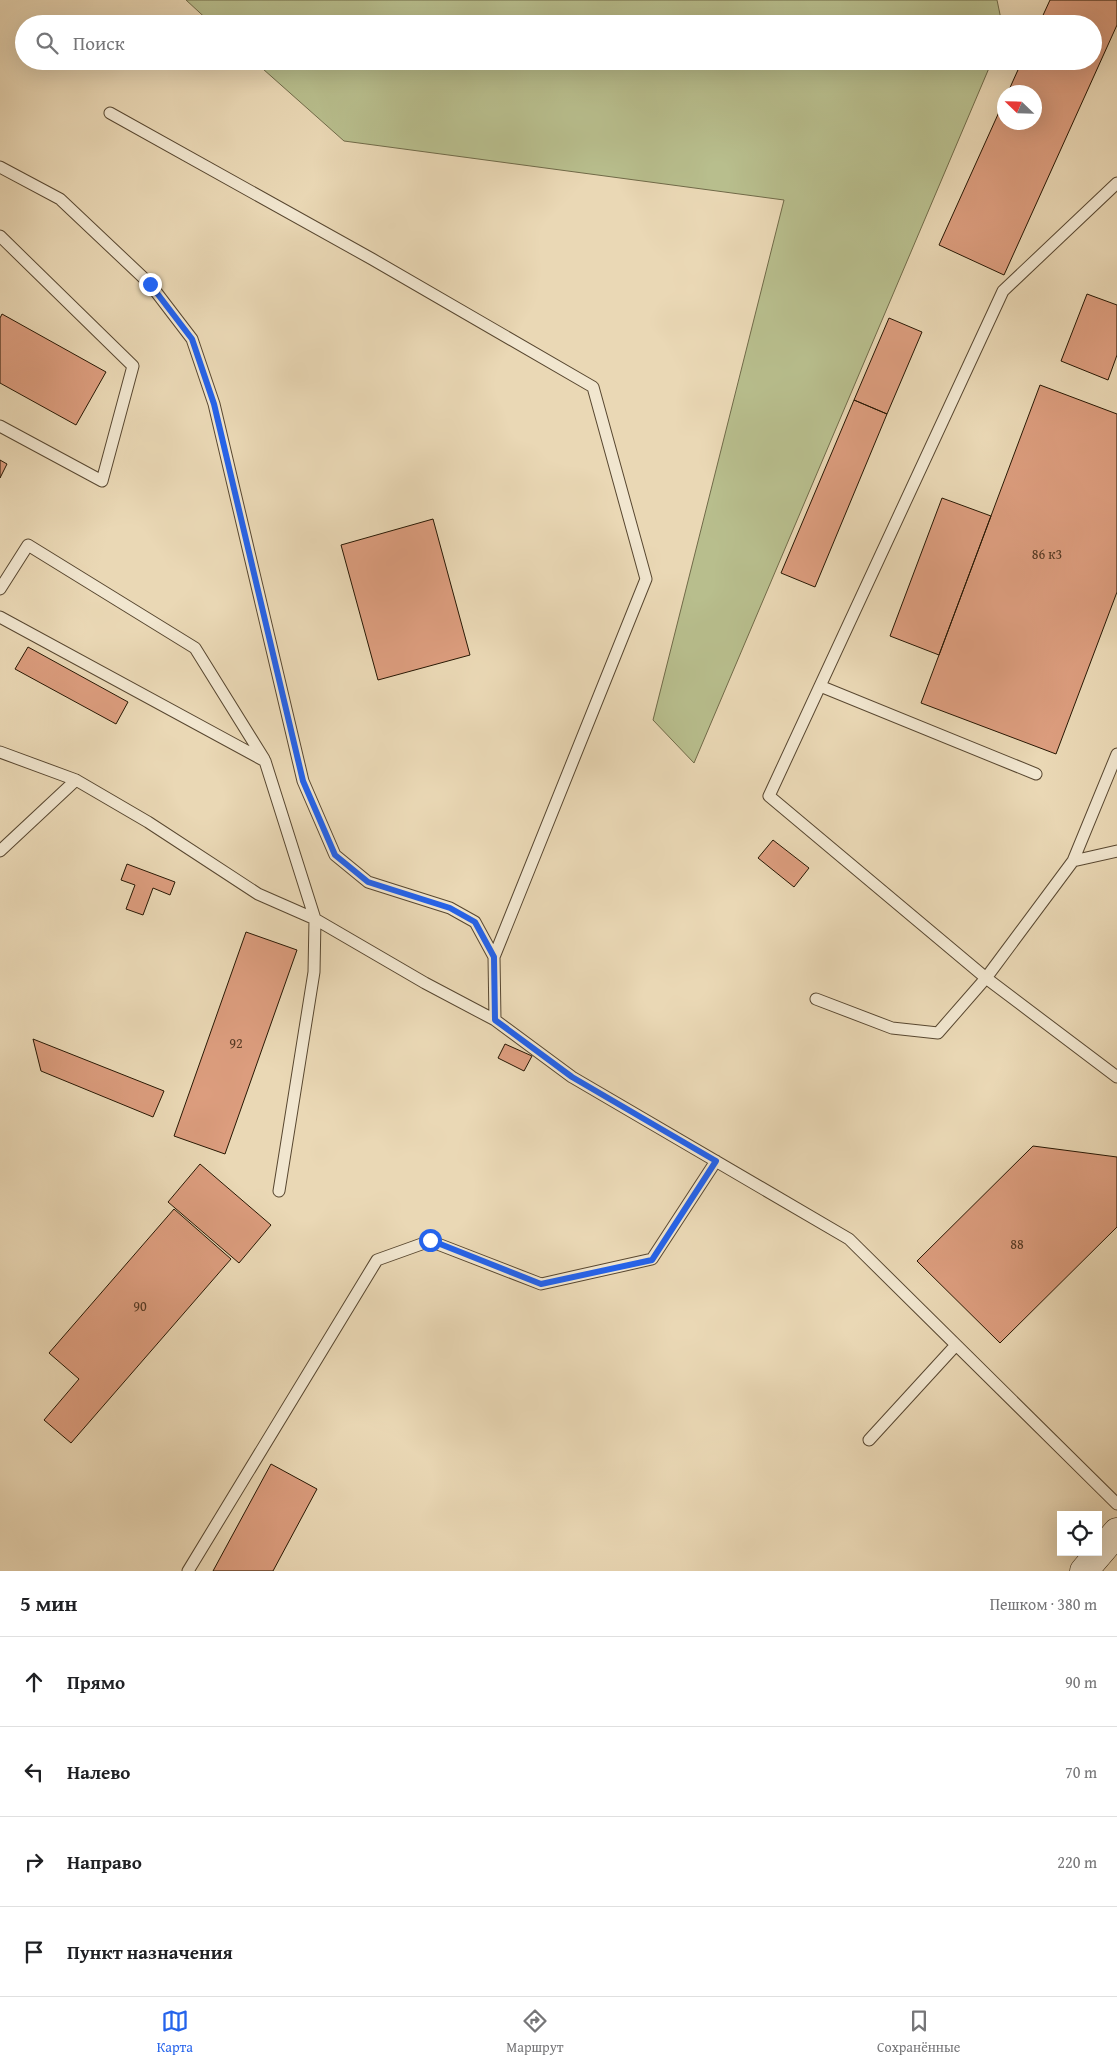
<!DOCTYPE html>
<html lang="ru">
<meta charset="utf-8">
<style>
:root{--surface:#fff;--page:#f2f2f2;--text:#202124;--muted:#757577;--line:#e0e0e0;--accent:#2563eb}
body{margin:0;font-family:"Gentium Book Plus",serif;background:var(--page);color:var(--text)}
.controls{position:absolute;right:15px;bottom:15px;display:grid;overflow:hidden;border-radius:0px;box-shadow:0 5px 20px #0002}
.controls button{width:45px;height:45px;display:grid;place-items:center;padding:0;border:0;border-bottom:1px solid var(--line);background:var(--surface);color:var(--text);font:25px sans-serif}
.compass{position:absolute;left:997px;top:85px;width:45px;height:45px;border-radius:50%;background:var(--surface);box-shadow:0 5px 20px #0002;rotate:293deg}
.stop{position:absolute;width:15px;height:15px;margin:-11px;border:4px solid #2563eb;border-radius:50%;background:#fff}
.stop.end{background:#2563eb;border-color:#fff;box-shadow:0 1px 5px #0008}
.list{margin:0;padding:0;list-style:none}
h2{display:flex;justify-content:space-between;align-items:center;height:65px;margin:0;padding:0 20px;font-size:21px}
h2 small{font-size:16px;font-weight:400;color:var(--muted)}
.list li{display:grid;grid-template-columns:32px 1fr auto;gap:15px;align-items:center;box-sizing:border-box;height:90px;padding:0 20px;border-top:1px solid var(--line)}
.list b{display:block;font-size:19px;white-space:nowrap}
.list em{font-size:16px;font-style:normal;color:var(--muted)}
.icon{flex:none;width:28px;height:28px;fill:none;stroke:currentColor;stroke-width:2;stroke-linecap:round;stroke-linejoin:round}
.map{position:relative;flex:none;width:1117px;height:1571px;overflow:hidden}
.search{position:absolute;background:var(--surface);box-shadow:0 5px 20px #0002;left:15px;right:15px;top:15px;height:55px;display:flex;align-items:center;gap:12px;box-sizing:border-box;padding:0 18px;border-radius:28px;color:var(--muted);font-size:19px}
.sheet{height:425px;background:var(--surface)}
nav{display:flex;justify-content:space-around;align-items:center;box-sizing:border-box;height:70px;border-top:1px solid var(--line);background:var(--surface);font-size:14px;color:var(--muted)}
nav a{display:grid;justify-items:center;gap:2px}
nav .on{color:var(--accent)}
.map>svg:first-child{display:block}
</style>
<div class="map">
<svg width="1117" height="1571" viewBox="0 0 1117 1571">
<rect width="100%" height="100%" fill="#ead8b5"/>
<filter id="stains"><feTurbulence type="fractalNoise" baseFrequency=".004" numOctaves="4"/><feColorMatrix values="0 0 0 0 .2 0 0 0 0 .09 0 0 0 0 .02 0 0 0 .5 -.17"/></filter>
<radialGradient id="worn" r=".72"><stop offset=".6" stop-color="#630" stop-opacity="0"/><stop offset="1" stop-color="#630" stop-opacity=".3"/></radialGradient>
<!-- green -->
<path fill="#b8be8d" stroke="#706a48" d="M186 0H997L1002 24H212Z
M254 61H992L694 763 653 720 784 200 344 141Z"/>
<!-- building -->
<path fill="#dc9d7e" stroke="#271703" d="M1050 0H1117V25L1004 275 939 245 1004 101V122H1034V92H1008L1022 61H1093V24H1039Z
M1087 294 1117 305V355L1108 380 1061 361Z
M2 314 106 372 76 425 0 383V318Z
M889 318 922 332 887 414 854 400Z
M1040 385 1117 414V592L1056 754 921 703Z
M854 400 887 414 815 587 781 573Z
M0 460 7 464 0 478Z
M942 498 991 516 939 655 890 636Z
M433 519 470 655 378 680 341 545Z
M28 647 128 702 116 724 15 669Z
M773 840 809 868 794 887 758 858Z
M127 864 175 882 170 895 153 888 143 915 126 909 135 885 121 880Z
M246 932 297 950 225 1154 174 1136Z
M33 1039 164 1091 153 1117 41 1071Z
M505 1044 532 1056 524 1071 498 1058Z
M1033 1146 1117 1157V1227L1000 1343 917 1261Z
M200 1164 271 1225 239 1263 168 1202Z
M174 1209 231 1259 71 1443 44 1420 79 1379 49 1353Z
M271 1464 317 1489 273 1571H213Z"/>
<g fill="none" stroke-linecap="round" stroke-linejoin="round">
<!-- lane casing -->
<g stroke="#584730" stroke-width="13">
<path id="lane" d="M110 113 372 259 593 387 646 579 494 957 495 1020
M0 167 60 199 150 284 192 339 214 404 303 781 335 855 368 882 450 908 475 922 494 957
M1117 183 1003 291 769 796 986 978 1117 1077
M0 236 133 366 102 481 0 426
M0 589 28 545 195 648 264 759
M0 617 265 761 315 919 314 972 279 1191
M820 686 1036 774
M0 752 76 780 148 822 258 894 315 919 425 983 495 1020 572 1077 849 1239 1117 1504
M0 851 76 780
M1073 861 1117 851
M816 999 892 1028 938 1033 986 978 1073 861 1117 754
M869 1440 956 1345
M188 1571 377 1260 430 1241 541 1284 652 1259 716 1161"/>
</g>
<!-- secondary casing -->
<g stroke="#271703" stroke-width="29">
<path id="secondary" d="M1084 1571 1117 1532"/>
</g>
<!-- lane -->
<use href="#lane" stroke="#f1e6cf" stroke-width="11"/>
<!-- secondary -->
<use href="#secondary" stroke="#f1e6cf" stroke-width="28"/>
</g>
<g fill="none" stroke-linecap="round" stroke-linejoin="round">
<!-- route -->
<path stroke="#2563eb" stroke-width="6" d="M150 284 192 339 214 404 303 781 335 855 368 882 450 908 475 922 494 957 495 1020 572 1077 716 1161 652 1260 541 1284 430 1240"/>
</g>
<g text-anchor="middle" dominant-baseline="central" stroke-width="5" stroke-linejoin="round" paint-order="stroke">
<!-- number labels -->
<g font-size="14" fill="#543822">
<text x="1047" y="554">86 к3</text>
<text x="236" y="1043">92</text>
<text x="1017" y="1244">88</text>
<text x="140" y="1306">90</text>
</g>
</g>
<rect width="100%" height="100%" filter="url(#stains)"/>
<rect width="100%" height="100%" fill="url(#worn)"/>
</svg>
<div class="controls">
<button><svg class="icon" aria-label="locate" viewBox="0 0 24 24"><circle cx="12" cy="12" r="6"/><path d="M12 2v4M12 18v4M2 12h4M18 12h4"/></svg></button>
</div>
<svg class="compass" viewBox="-18 -18 36 36"><path d="M0-13l5 13h-10z" fill="#e53935"/><path d="M0 13l5-13h-10z" fill="#757577"/></svg>
<div class="stop" style="left:430px;top:1240px"></div>
<div class="stop end" style="left:150px;top:284px"></div>
<div class="search"><svg class="icon" aria-label="search" viewBox="0 0 24 24"><circle cx="10" cy="10" r="6"/><path d="M15 15l6 6"/></svg>Поиск</div>
</div>
<section class="sheet">
<h2>5 мин<small>Пешком · 380 m</small></h2>
<ul class="list">
<li><svg class="icon" aria-label="ahead" viewBox="0 0 24 24"><path d="M12 20V5M6 11l6-6 6 6"/></svg><div><b>Прямо</b></div><em>90 m</em></li>
<li><svg class="icon" aria-label="left" viewBox="0 0 24 24"><path d="M17 20v-9H6M10 6l-5 5 5 5"/></svg><div><b>Налево</b></div><em>70 m</em></li>
<li><svg class="icon" aria-label="right" viewBox="0 0 24 24"><path d="M7 20v-9h11M14 6l5 5-5 5"/></svg><div><b>Направо</b></div><em>220 m</em></li>
<li><svg class="icon" aria-label="arrive" viewBox="0 0 24 24"><path d="M6 21V4h12l-3 4 3 4H6"/></svg><div><b>Пункт назначения</b></div></li>
</ul>
</section>
<nav>
<a class="on"><svg class="icon" aria-label="map" viewBox="0 0 24 24"><path d="M3 6l6-2 6 2 6-2v14l-6 2-6-2-6 2zM9 4v14M15 6v14"/></svg>Карта</a>
<a><svg class="icon" aria-label="directions" viewBox="0 0 24 24"><path d="M12 3l9 9-9 9-9-9zM9 14v-3h6M13 9l2 2-2 2"/></svg>Маршрут</a>
<a><svg class="icon" aria-label="saved" viewBox="0 0 24 24"><path d="M7 4h10v16l-5-4-5 4z"/></svg>Сохранённые</a>
</nav>
